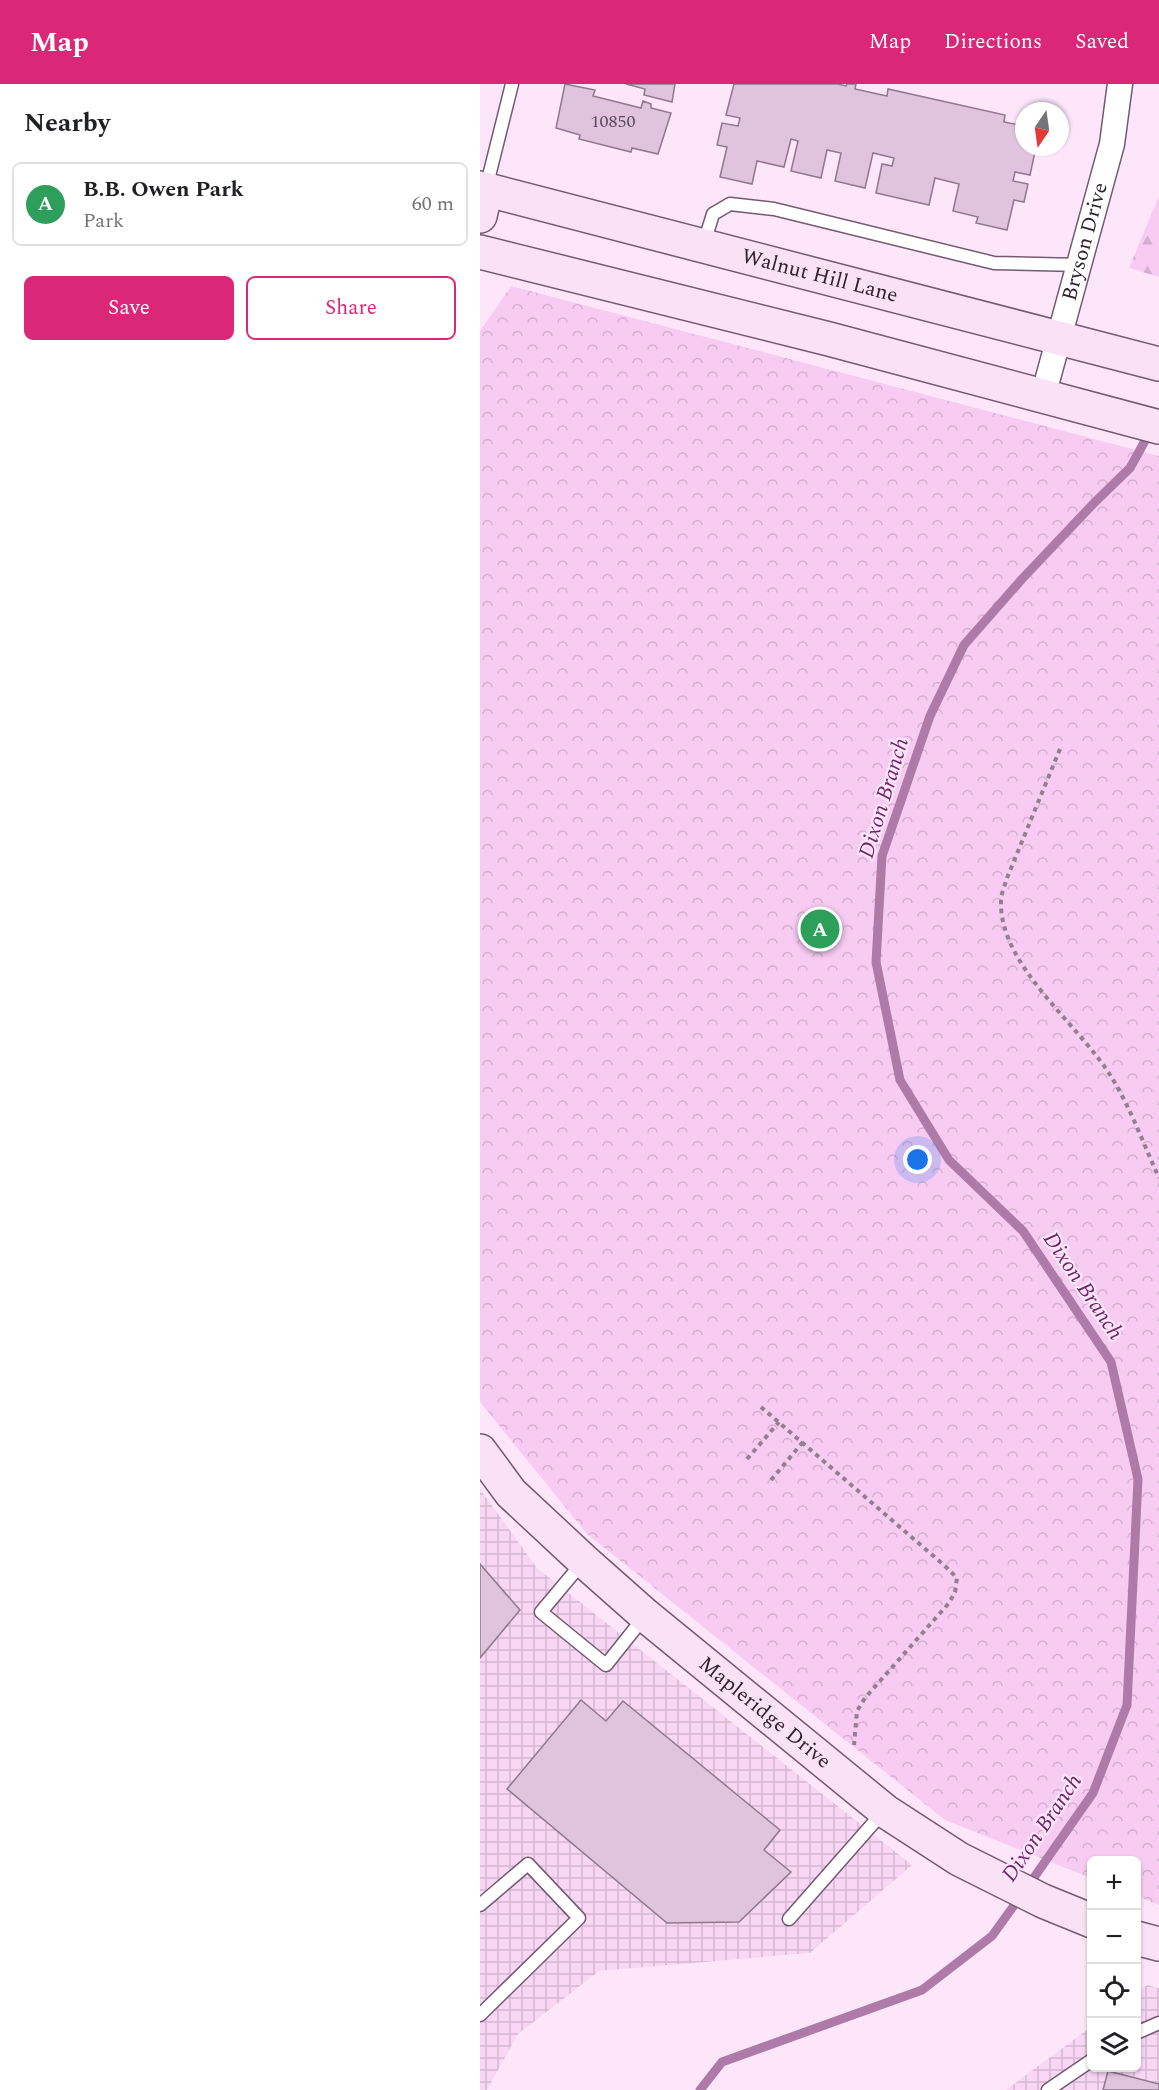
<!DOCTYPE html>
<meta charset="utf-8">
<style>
:root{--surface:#fff;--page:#f2f2f2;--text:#202124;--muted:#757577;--line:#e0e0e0;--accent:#db2777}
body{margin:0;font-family:Spectral,serif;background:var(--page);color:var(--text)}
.controls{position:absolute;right:18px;bottom:18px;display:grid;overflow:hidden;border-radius:9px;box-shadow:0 2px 4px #0004}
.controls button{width:54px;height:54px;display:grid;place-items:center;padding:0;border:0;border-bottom:2px solid var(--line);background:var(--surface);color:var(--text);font:30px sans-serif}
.compass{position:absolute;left:535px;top:18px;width:54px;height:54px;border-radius:50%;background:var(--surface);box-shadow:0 2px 4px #0004;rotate:193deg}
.you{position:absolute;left:438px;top:1076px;width:21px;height:21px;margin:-15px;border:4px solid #fff;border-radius:50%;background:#1a73e8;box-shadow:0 0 0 9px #1a73e833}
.badge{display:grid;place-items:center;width:39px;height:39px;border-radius:50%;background:var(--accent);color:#fff;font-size:20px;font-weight:700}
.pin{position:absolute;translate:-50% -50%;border:3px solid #fff;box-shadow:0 2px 6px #0006}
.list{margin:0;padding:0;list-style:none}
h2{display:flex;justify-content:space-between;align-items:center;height:78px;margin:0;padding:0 24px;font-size:26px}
h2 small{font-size:20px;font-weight:400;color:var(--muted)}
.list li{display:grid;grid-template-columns:39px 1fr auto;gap:18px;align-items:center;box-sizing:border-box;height:84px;margin:0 12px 12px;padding:0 12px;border:2px solid var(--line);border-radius:9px}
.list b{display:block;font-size:22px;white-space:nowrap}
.list p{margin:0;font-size:20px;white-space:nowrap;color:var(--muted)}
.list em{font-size:20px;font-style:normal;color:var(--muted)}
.actions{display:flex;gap:12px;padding:18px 24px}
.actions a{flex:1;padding:14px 0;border:2px solid var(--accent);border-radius:9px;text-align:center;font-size:21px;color:var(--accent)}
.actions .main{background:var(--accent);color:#fff}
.icon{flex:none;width:33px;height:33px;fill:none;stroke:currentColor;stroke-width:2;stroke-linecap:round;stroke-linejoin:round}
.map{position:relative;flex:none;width:679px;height:2006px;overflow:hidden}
header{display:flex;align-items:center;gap:36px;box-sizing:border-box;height:84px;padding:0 30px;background:var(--accent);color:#fff}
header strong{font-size:28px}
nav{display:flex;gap:33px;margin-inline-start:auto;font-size:21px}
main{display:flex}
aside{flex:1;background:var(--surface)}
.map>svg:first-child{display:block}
</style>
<header>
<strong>Map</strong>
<nav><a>Map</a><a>Directions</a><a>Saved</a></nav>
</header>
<main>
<aside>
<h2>Nearby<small></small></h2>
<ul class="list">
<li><span class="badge" style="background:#2e9e5b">A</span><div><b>B.B. Owen Park</b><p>Park</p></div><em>60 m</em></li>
</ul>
<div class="actions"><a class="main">Save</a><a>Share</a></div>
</aside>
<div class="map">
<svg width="679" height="2006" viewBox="0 0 679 2006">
<defs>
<pattern id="industrial-grid" width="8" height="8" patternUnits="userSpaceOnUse" patternTransform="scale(1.5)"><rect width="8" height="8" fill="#f9d6f4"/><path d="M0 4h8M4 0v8" fill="none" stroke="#d6b8d2"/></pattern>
<pattern id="forest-firs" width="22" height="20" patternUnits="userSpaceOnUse" patternTransform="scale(1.5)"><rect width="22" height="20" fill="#f8ccf2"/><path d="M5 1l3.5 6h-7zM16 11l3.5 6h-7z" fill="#d5afd0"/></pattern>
<pattern id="park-crowns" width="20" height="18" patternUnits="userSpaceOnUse" patternTransform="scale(1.5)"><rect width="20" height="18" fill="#f8ccf2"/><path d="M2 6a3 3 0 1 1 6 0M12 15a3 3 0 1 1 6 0" fill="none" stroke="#d5afd0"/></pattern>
</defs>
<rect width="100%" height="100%" fill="#fde6fa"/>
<!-- industrial -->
<path fill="url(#industrial-grid)" d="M0 1405 57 1484 432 1781 330 1869 119 1887 38 1950 7 2006H0Z
M667 1901 679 1904V2006H526L611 1943 612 1984H656L657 1909Z"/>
<!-- forest -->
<path fill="url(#forest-firs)" d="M679 112V193L649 184Z"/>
<!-- park -->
<path fill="url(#park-crowns)" d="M31 202 679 372V1821L657 1812 656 1776H612L611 1794 465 1736 107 1450 0 1318V247Z"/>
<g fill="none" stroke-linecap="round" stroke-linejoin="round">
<!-- stream -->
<path stroke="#ae7ba9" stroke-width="9" d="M548 1802 613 1709 647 1621 658 1395 631 1278 543 1147 469 1076 420 996 396 878 402 772 450 632 484 561 542 495 614 419 650 384 671 346
M220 2006 242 1978 442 1906 512 1852 540 1813"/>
</g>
<!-- building -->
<path fill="#e0c4dd" stroke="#91788e" stroke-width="1.5" d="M85 0 115 6 113 12 161 24 163 17 171 20V24L191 29 178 70 152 64 151 68 99 55 100 51 76 44Z
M146 0H195L192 18 164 11 165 5Z
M254 0H358L366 2 367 0H376L375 5 407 12 408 5 525 31 524 38 544 42V63H556L550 91 535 88 533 97 548 100 544 118 534 116 527 146 496 139 498 133 473 127 479 100 455 94 449 121 396 109 402 80 412 82 414 74 393 69 385 104 355 97 361 69 347 66 341 94 311 87 318 57 311 55 304 83 277 77 272 100 240 93 247 63 237 61 242 39 258 42 260 34 246 31Z
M0 1480 40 1526 0 1574Z
M101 1616 126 1637 143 1617 300 1746 284 1766 311 1788 259 1838 187 1839 27 1705Z
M628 1987 679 2000V2006H623Z"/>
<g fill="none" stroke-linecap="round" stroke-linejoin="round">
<!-- lane casing -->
<g stroke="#735a70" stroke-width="15">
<path id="lane" d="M6 104 32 0
M224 159 233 130 250 120 294 125 514 179 600 181
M102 1479 61 1528 126 1581 165 1532
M0 1821 48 1780 99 1834 0 1931
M309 1835 404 1727
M656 1949 679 1939
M568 2006 612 1976"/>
</g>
<!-- street casing -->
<g stroke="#735a70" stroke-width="27">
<g id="street">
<path id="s1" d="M563 312 632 60 640 0"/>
</g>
</g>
<!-- secondary casing -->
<g stroke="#735a70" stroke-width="36">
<g id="secondary">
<path id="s2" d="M0 104 679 280"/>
<path d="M0 132 6 106"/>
<path d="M0 168 349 255 679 343"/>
<path id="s3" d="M0 1367 31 1409 104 1477 165 1531 405 1727 479 1775 563 1817 612 1837"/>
<path d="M656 1854 679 1860"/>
</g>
</g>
<!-- path -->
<path stroke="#91808f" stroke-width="4" stroke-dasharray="4.5 4.5" stroke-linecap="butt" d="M580 665 527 794C525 801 521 810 521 817 519 882 600 941 632 994 651 1025 664 1061 679 1094
M281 1323 465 1482 477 1494 475 1508 469 1519 385 1614 377 1627 374 1661
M267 1375 299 1338
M291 1396 323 1358"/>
<!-- lane -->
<use href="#lane" stroke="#fff" stroke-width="12"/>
<!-- street -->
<use href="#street" stroke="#fff" stroke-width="24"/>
<!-- secondary -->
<use href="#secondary" stroke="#f9e1f6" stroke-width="33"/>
</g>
<g text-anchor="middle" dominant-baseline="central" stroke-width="4.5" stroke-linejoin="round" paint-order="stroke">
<!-- number labels -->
<g font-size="18" fill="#5b4c5a">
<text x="133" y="37">10850</text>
</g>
<!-- street labels -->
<g font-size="21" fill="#2f242e" stroke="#fde6fa">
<text stroke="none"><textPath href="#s1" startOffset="160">Bryson Drive</textPath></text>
<text stroke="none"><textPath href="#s2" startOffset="351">Walnut Hill Lane</textPath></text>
<text stroke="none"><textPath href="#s3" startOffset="388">Mapleridge Drive</textPath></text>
</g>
<!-- water labels -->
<g font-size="22" font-style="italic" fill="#72236d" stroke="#fde6fa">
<text transform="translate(404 714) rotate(-73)">Dixon Branch</text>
<text transform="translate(603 1202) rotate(56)">Dixon Branch</text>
<text transform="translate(562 1744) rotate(-56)">Dixon Branch</text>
</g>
</g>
</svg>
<div class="controls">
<button>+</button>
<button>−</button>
<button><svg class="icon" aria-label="locate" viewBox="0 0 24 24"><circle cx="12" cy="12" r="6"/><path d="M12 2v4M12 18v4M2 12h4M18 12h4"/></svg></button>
<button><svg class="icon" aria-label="layers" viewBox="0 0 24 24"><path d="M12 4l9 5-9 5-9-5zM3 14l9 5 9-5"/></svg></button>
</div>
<svg class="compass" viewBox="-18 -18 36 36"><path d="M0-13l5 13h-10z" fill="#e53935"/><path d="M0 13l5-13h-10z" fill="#757577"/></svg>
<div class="you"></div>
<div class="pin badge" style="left:340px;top:845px;background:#2e9e5b">A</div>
</div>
</main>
